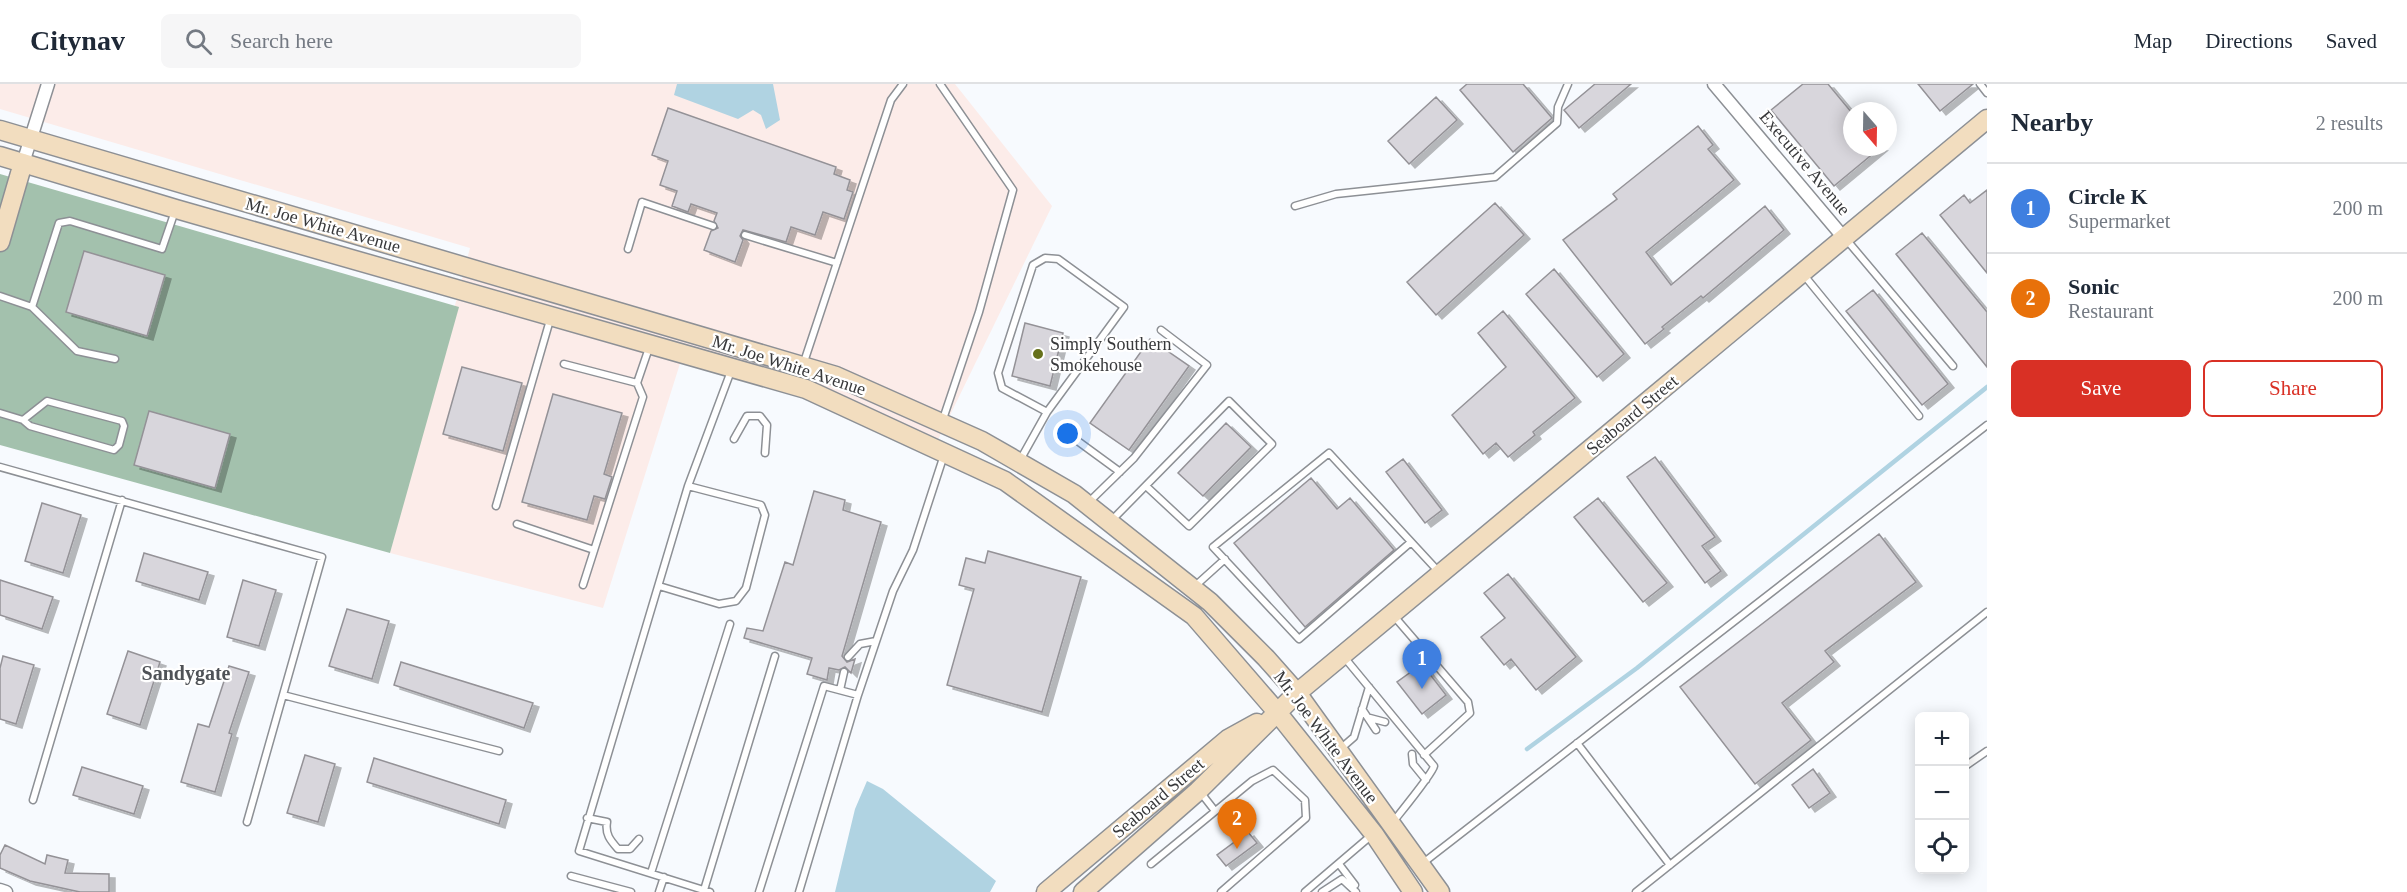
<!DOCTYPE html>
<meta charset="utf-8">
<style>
:root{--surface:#fff;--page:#f6f6f7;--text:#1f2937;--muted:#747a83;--line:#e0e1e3;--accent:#d93025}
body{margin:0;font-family:"Times New Roman",serif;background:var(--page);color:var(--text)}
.controls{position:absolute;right:18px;bottom:18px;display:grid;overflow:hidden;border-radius:9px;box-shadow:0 3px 15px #0003}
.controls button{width:54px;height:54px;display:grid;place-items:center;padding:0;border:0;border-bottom:2px solid var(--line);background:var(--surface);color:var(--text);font:30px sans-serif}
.compass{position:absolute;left:1843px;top:18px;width:54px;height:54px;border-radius:50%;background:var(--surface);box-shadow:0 3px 15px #0003;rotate:160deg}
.you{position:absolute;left:1068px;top:350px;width:21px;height:21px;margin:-15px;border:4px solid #fff;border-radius:50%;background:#1a73e8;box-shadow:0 0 0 9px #1a73e833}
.badge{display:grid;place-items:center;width:39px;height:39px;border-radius:50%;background:var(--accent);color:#fff;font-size:20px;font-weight:700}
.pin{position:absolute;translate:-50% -50px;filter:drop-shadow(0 2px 3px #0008)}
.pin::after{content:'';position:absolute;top:32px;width:21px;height:18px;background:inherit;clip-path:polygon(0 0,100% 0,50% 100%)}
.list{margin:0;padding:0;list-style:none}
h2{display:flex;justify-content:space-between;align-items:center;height:78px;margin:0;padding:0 24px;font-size:26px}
h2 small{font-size:20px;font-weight:400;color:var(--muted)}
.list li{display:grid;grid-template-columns:39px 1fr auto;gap:18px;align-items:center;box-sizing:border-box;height:90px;padding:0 24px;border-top:2px solid var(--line)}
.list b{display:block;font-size:22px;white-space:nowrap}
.list p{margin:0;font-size:20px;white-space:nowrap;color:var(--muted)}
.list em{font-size:20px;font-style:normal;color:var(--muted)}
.actions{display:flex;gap:12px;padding:18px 24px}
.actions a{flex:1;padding:14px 0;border:2px solid var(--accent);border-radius:9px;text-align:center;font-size:21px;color:var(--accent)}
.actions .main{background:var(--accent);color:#fff}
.icon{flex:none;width:33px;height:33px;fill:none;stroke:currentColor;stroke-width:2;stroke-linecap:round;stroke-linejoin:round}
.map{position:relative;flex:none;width:1987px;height:808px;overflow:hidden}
header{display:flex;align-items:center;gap:36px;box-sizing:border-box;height:84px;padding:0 30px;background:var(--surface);border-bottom:2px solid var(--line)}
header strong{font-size:28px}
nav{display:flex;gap:33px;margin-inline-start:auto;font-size:21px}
.search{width:420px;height:54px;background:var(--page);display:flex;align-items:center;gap:15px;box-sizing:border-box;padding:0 21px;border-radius:9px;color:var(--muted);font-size:22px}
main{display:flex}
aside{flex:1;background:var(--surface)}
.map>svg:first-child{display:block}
</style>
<header>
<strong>Citynav</strong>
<div class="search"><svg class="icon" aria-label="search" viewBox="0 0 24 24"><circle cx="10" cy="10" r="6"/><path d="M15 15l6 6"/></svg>Search here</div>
<nav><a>Map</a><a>Directions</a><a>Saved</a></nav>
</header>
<main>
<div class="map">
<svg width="1987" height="808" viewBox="0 0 1987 808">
<defs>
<filter id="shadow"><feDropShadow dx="6" dy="4" stdDeviation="0" flood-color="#0004"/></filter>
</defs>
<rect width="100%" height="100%" fill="#f7fafe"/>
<!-- commercial -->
<path fill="#fcece9" d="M0 0H955L1052 122 934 364 806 305 683 270 603 524 390 469 470 164 0 25Z"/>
<!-- forest -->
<path fill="#a3c1ad" d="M0 90 459 223 390 469 0 361Z"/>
<!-- water -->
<path fill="#b0d3e2" d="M677 0H773L780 36 766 45 761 31 753 26 738 35 674 11Z
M867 697 883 705 996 797 990 808H835L855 725Z"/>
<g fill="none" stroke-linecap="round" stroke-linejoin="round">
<!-- stream -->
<path stroke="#b0d3e2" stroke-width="4.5" d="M1527 665 1637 584 1987 303"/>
</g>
<!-- building -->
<path fill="#d8d6dc" stroke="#949297" stroke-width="1.5" filter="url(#shadow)" d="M1467 0H1523L1552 34 1513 68 1460 6Z
M1595 0H1631L1579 44 1564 26Z
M1803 0H1828L1852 29V63H1881L1834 102 1771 26Z
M1918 0H1973L1940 27Z
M1436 13 1457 36 1409 80 1388 57Z
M668 24 836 83 834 90 850 96 847 106 853 108 844 135 823 128 815 151 791 143 786 158 743 146 740 152 743 156 735 178 704 166 711 147 718 144 714 137 717 129 691 120 688 128 672 122 677 107 660 101 668 77 652 71Z
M1698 42 1713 61 1708 65 1734 96 1646 168 1671 201 1765 122 1784 146 1703 214 1701 212 1662 243 1664 245 1645 260 1563 156 1617 115 1613 110Z
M1987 106V189L1940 131 1964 111 1970 119Z
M1495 119 1524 151 1436 231 1407 198Z
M1922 149 1987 228V283L1896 170Z
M84 167 165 191 147 252 66 228Z
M1554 185 1624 270 1597 293 1526 210Z
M1873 206 1948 300 1922 321 1846 227Z
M1503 227 1575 314 1533 348 1535 351 1508 373 1496 359 1483 370 1452 331 1506 283 1478 249Z
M1025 239 1063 249 1050 302 1012 292Z
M1150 255 1189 282 1129 366 1090 339Z
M462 283 522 299 503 367 443 350Z
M553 310 622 329 604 390 612 393 605 415 594 412 587 436 522 418Z
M149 327 230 350 215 404 134 381Z
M1226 339 1251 363 1203 412 1178 389Z
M1655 373 1715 453 1702 462 1721 487 1705 499 1627 393Z
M1403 375 1442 426 1425 439 1386 388Z
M1311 394 1337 425 1350 414 1394 466 1305 543 1234 459Z
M814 407 845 416 843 426 881 438 842 572 847 578 855 575 851 589 845 583 839 586 829 584 827 596 807 590 812 574 744 554 747 544 763 547 785 478 793 481Z
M1598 414 1667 499 1643 518 1574 433Z
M42 419 81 431 63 489 25 477Z
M1879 450 1916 498 1825 567 1834 578 1782 619 1811 656 1755 700 1680 603Z
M988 467 1081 493 1042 628 947 601 974 505 959 501 966 474 985 479Z
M144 469 208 488 199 516 136 497Z
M1508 490 1576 573 1536 606 1511 575 1504 581 1481 553 1505 534 1484 509Z
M0 496 53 513 42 545 0 531Z
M243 496 276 506 259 562 227 553Z
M347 525 389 537 372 595 329 582Z
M128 567 160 578 140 641 107 630Z
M3 572 34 581 16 640 0 635V584Z
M401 578 533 619 524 644 394 601Z
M1422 580 1446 611 1422 630 1397 598Z
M229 582 249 588 229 649 232 650 215 708 181 698 198 640 209 643Z
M305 671 335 680 318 738 287 729Z
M374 674 506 716 499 740 367 698Z
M82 683 143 702 134 730 73 711Z
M1813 685 1830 709 1809 724 1792 701Z
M1248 748 1257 759 1226 782 1217 771Z
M5 761 45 780 47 771 68 776 65 789 109 790V808H80L30 797 0 784V771Z"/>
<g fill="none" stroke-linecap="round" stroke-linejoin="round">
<!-- lane casing -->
<g stroke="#8d9095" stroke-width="9">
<path id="lane" d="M940 0 1013 106 979 228 942 338
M1980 0 1987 9
M1295 122 1336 110 1495 93 1557 39 1558 23 1568 0
M745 151 837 179
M1845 154 1953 282
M628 165 642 118 713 142
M1803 190 1919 332
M0 212 32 223 77 267 115 275
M32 223 59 139 70 137 162 165 175 127
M564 280 637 299 650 261
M803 281 891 16 903 0
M0 329 23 336 30 342 114 366 119 361 124 342 122 337 47 317 23 336
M734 355 747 332H760L767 341 765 369
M1079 358 1120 388
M1019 378 1047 328 1124 223 1058 175 1045 174 1033 181 998 289 1002 304 1047 328
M0 383 322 473 247 738
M1089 418 1134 374 1207 281 1161 246
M496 422 550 236
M1112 436 1229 317 1272 360 1189 442 1146 402
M517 440 594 466
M1411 458 1299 555 1213 463 1329 369 1438 487
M583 501 643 313 637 299
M659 502 719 520 736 517 746 504 765 431 761 421 688 402
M1194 503 1225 475
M1393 531 1468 618 1470 629 1424 671
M848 573 860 560 876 557
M1344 573 1434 682C1433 689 1400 729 1393 738
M840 606 844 588
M283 611 499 667
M1362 625 1376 646
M1370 634 1385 638
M1577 659 1670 781
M1339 666 1354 653 1369 603
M1412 670 1413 680 1426 696
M1964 683 1987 667
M1201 709 1215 727
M33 716 122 416
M587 734 607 738C605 750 610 756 618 765H630L639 755
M1423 779 1987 341
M1151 780 1252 697 1273 686 1305 716 1306 734 1221 808
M1339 780 1355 801
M651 789 730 540
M571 792 631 808
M704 806 775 572
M659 808 664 793
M710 808 579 767 688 402 731 287
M759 808 824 602 858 611
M799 808 858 611 893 507 913 466 944 371
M1305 808 1373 750
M1322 808 1342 795 1356 808
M1636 808 1987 528"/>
</g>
<!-- street casing -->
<g stroke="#8d9095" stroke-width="15">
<path id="street" d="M1714 0 1844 154
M23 79 48 0
M0 806 6 808"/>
</g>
<!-- secondary casing -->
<g stroke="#8d9095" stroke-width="21">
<path id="secondary" d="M0 46 836 292 982 357 1074 410 1210 518 1266 574 1297 609 1440 808
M0 72 176 125 806 305 1005 397 1194 532 1277 628 1374 750 1413 808
M0 158 23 79
M1046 808 1228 655 1257 639
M1083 808 1198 707 1297 609 1987 35"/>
</g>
<!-- lane -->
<use href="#lane" stroke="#fff" stroke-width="6"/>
<!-- street -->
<use href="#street" stroke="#fff" stroke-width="12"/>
<!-- secondary -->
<use href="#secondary" stroke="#f2ddbf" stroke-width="18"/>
</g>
<!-- markers -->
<circle fill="#66711b" stroke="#fff" stroke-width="2" cx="1038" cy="270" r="6"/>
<g text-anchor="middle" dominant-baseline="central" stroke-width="4.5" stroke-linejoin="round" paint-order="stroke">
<!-- street labels -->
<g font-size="18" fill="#38393b" stroke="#fff">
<text transform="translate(1805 79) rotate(50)">Executive Avenue</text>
<text transform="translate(323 141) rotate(16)">Mr. Joe White Avenue</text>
<text transform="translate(789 281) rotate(18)">Mr. Joe White Avenue</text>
<text transform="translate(1632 331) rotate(-40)">Seaboard Street</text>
<text transform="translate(1326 653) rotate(53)">Mr. Joe White Avenue</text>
<text transform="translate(1158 714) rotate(-40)">Seaboard Street</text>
</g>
<!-- poi labels -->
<g font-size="18" fill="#38393b" stroke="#fff" text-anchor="start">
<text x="1050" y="260">Simply Southern<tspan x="1050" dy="21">Smokehouse</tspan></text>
</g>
<!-- neighbourhood labels -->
<g font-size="20" font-weight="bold" fill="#4f5257" stroke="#fff">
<text x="186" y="589">Sandygate</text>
</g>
</g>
</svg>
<div class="controls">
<button>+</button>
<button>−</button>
<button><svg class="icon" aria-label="locate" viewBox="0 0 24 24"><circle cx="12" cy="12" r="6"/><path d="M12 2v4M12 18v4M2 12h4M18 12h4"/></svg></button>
</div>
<svg class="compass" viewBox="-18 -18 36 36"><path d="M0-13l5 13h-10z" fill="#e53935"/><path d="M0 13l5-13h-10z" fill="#747a83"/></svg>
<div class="you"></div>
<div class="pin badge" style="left:1422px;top:605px;background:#3f7fe0">1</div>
<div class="pin badge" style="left:1237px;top:765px;background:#e8710a">2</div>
</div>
<aside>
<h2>Nearby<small>2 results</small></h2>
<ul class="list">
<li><span class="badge" style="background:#3f7fe0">1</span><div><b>Circle K</b><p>Supermarket</p></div><em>200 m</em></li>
<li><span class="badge" style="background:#e8710a">2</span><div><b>Sonic</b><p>Restaurant</p></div><em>200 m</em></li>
</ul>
<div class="actions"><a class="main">Save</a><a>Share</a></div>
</aside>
</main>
